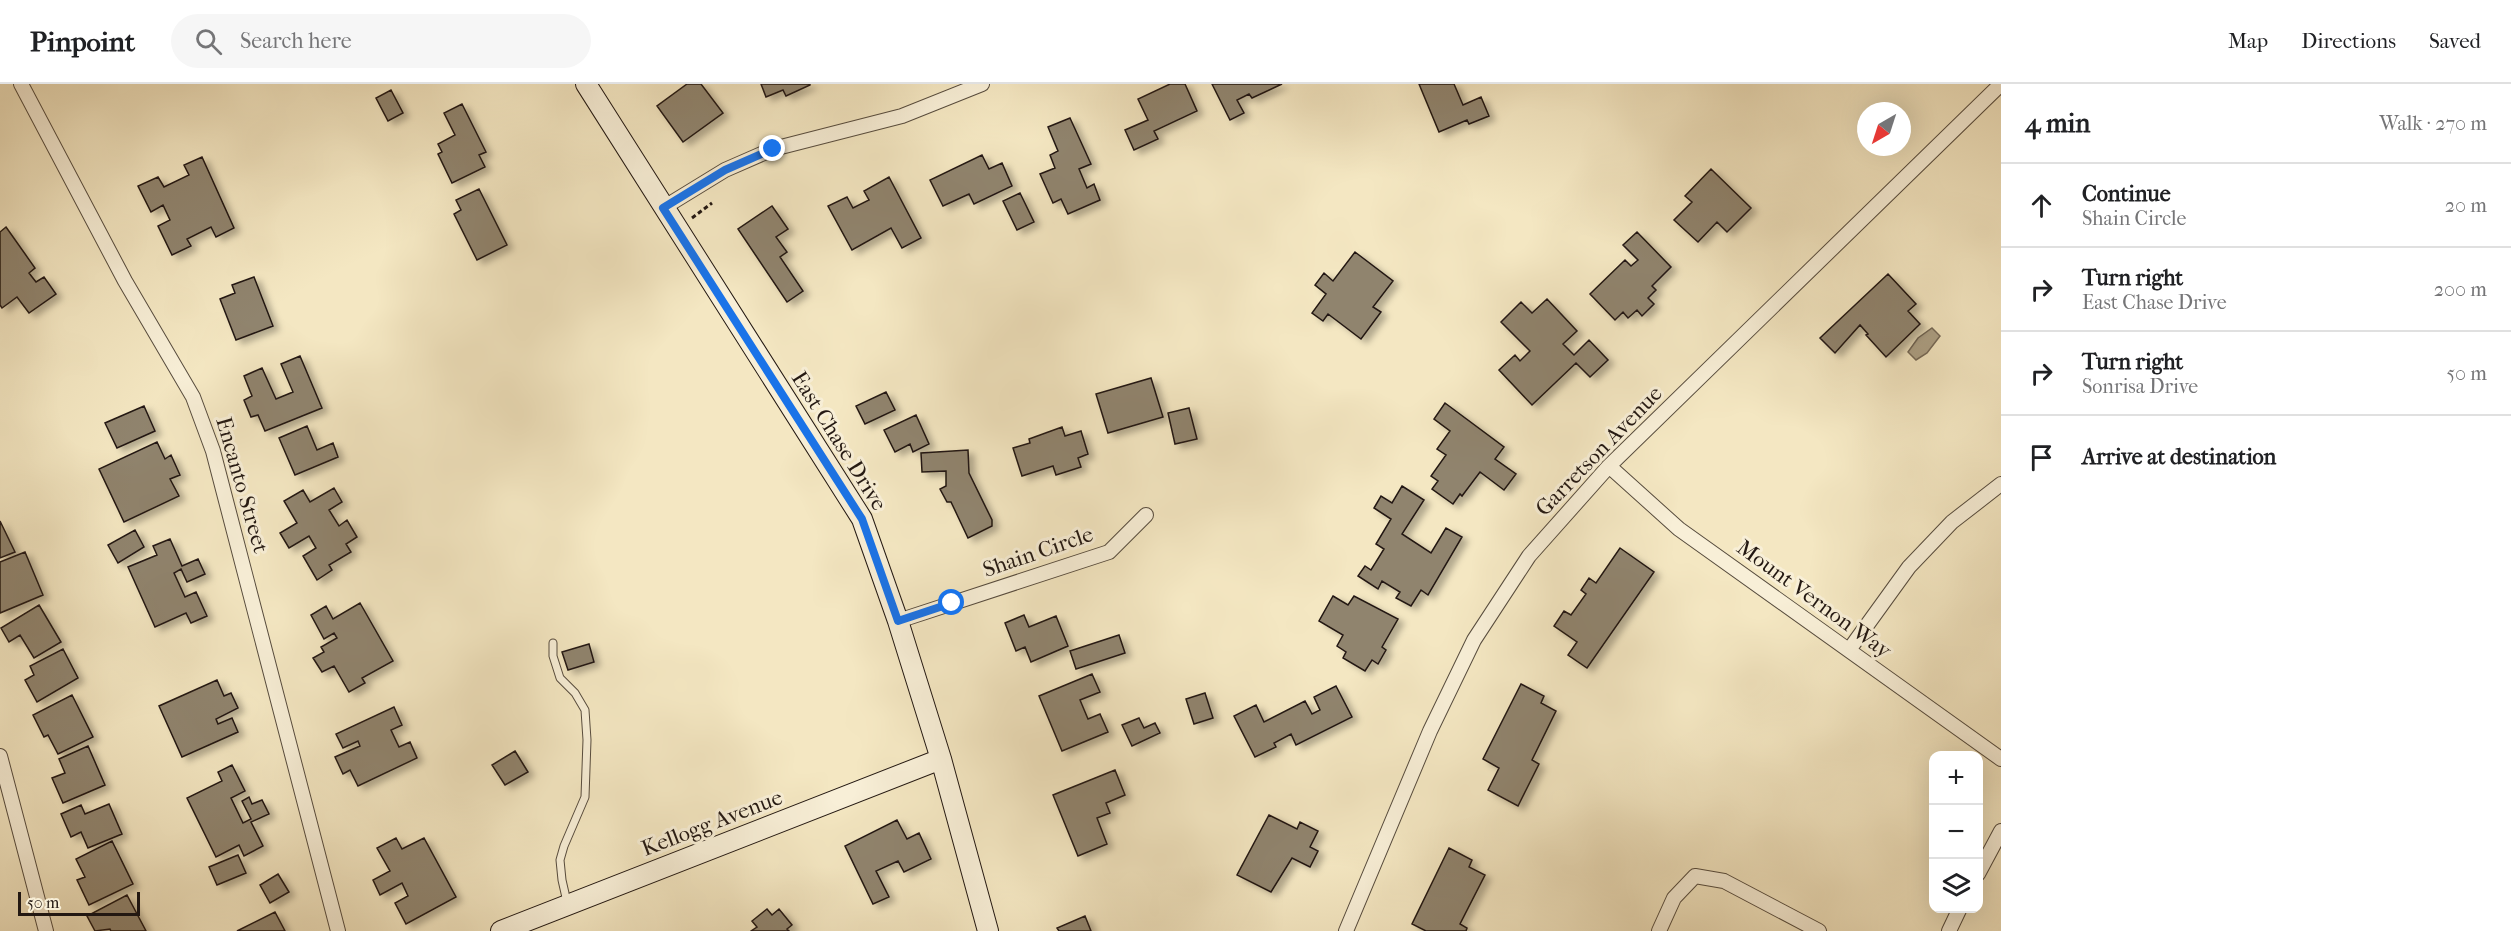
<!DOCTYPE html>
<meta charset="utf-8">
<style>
:root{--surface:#fff;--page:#f6f6f6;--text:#202124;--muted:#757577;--line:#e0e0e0}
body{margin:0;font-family:"IM FELL French Canon",serif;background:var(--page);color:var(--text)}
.controls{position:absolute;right:18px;bottom:18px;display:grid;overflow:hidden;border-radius:12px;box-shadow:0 6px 24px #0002}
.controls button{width:54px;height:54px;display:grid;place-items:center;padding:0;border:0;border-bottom:2px solid var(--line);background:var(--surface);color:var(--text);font:30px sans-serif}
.compass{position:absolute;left:1857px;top:18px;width:54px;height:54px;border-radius:50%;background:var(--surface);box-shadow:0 6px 24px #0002;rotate:219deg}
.scale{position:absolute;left:18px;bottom:15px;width:122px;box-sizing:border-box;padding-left:6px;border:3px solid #231812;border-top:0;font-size:16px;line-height:21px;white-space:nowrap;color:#231812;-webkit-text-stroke:4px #f8efd7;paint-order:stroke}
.stop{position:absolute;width:18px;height:18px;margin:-14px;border:4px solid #1a73e8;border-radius:50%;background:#fff}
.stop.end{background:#1a73e8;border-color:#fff;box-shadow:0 2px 6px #0008}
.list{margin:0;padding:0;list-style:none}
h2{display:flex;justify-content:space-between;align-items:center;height:78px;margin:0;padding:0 24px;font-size:26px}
h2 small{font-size:20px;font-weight:400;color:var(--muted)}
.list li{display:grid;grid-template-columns:39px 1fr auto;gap:18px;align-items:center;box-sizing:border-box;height:84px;padding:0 24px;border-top:2px solid var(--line)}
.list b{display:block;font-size:22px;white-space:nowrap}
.list p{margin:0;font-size:20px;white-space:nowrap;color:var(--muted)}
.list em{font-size:20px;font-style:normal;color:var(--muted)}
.icon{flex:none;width:33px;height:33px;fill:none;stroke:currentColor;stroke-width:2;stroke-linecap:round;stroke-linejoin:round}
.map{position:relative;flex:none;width:2001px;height:847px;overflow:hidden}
header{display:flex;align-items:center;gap:36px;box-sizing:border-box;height:84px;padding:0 30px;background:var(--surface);border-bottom:2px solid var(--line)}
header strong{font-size:28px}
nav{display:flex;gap:33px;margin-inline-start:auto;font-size:21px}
.search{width:420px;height:54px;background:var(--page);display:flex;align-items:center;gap:15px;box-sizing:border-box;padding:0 21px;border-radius:33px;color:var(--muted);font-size:22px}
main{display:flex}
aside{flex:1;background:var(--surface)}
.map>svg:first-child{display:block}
</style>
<header>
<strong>Pinpoint</strong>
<div class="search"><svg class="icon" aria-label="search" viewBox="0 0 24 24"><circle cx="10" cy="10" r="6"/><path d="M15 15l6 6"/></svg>Search here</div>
<nav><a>Map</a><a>Directions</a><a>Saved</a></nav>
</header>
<main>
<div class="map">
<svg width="2001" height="847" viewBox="0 0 2001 847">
<defs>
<filter id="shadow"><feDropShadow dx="6" dy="4" stdDeviation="3" flood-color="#0004"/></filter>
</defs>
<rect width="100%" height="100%" fill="#f4e7c2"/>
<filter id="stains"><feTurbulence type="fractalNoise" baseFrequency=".00333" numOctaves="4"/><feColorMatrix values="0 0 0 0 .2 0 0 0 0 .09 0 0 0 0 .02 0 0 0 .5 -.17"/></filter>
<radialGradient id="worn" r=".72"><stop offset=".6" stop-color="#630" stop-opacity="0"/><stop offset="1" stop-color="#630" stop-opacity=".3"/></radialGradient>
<!-- water -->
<path fill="#ada186" stroke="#766a58" stroke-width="1.5" d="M1932 244 1940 252 1927 269 1916 276 1908 268 1918 254Z"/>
<!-- building -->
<path fill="#90846e" stroke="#231812" stroke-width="1.5" filter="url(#shadow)" d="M687 0H701L723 29 683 58 657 22Z
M761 0H810V1L786 12 783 6 766 13Z
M1170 0H1185L1197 27 1154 47 1158 55 1134 66 1125 46 1148 36 1138 15Z
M1212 0H1282L1252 14 1249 10 1237 16 1244 29 1230 36Z
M1419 0H1454L1463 21 1481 13 1489 32 1469 40 1467 36 1439 48Z
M391 6 403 29 388 37 376 14Z
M462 20 486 68 479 71 485 83 452 99 438 70 442 68 438 60 455 51 444 29Z
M1070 34 1091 80 1079 85 1087 104 1094 100 1100 116 1068 130 1061 115 1053 119 1040 90 1055 84 1050 71 1058 67 1048 43Z
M982 71 989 85 1002 79 1012 102 974 120 969 110 943 122 930 96Z
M202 73 234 144 216 153 211 143 187 155 191 162 172 171 158 142 170 136 163 121 151 128 138 102 158 93 164 103 189 91 184 81Z
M1711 85 1751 124 1727 148 1717 138 1698 158 1674 136 1692 118 1685 112Z
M889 93 921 154 902 164 891 144 852 166 828 122 847 113 853 124 869 116 864 107Z
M479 105 507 161 477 176 454 130 461 126 456 116Z
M1020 109 1034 138 1017 146 1003 117Z
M772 122 788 145 776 153 787 168 780 173 803 207 787 218 738 145Z
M6 143 35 184 29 189 36 198 44 193 56 210 29 229 17 213 2 224 0 221V148Z
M1637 148 1671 183 1652 202 1656 206 1648 214 1654 220 1642 232 1637 226 1628 234 1623 228 1615 236 1590 210 1625 176 1631 182 1638 176 1623 161Z
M1355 168 1393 197 1373 223 1381 228 1361 255 1328 230 1323 237 1312 229 1326 210 1315 201 1324 189 1333 197Z
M1888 190 1916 220 1908 227 1920 240 1886 273 1866 251 1868 250 1860 241 1835 269 1820 254Z
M254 193 273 242 236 256 220 215 235 209 232 201Z
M1547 215 1577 247 1563 260 1574 271 1589 256 1608 276 1590 293 1576 279 1532 321 1499 286 1515 271 1520 277 1530 267 1501 238 1521 218 1532 229Z
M300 272 322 324 265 347 258 331 251 333 244 316 252 312 244 292 262 284 276 315 293 308 281 280Z
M1151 294 1163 333 1108 349 1096 310Z
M886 308 895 326 865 340 856 322Z
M1445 319 1504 363 1495 375 1516 390 1504 406 1480 388 1462 412 1460 410 1453 420 1432 405 1438 397 1431 392 1446 371 1437 365 1450 347 1434 335Z
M144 322 155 347 117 364 105 339Z
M1189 324 1197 355 1175 360 1168 329Z
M916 331 929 360 913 368 910 360 895 368 884 346Z
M307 342 317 366 333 359 338 373 295 391 279 354Z
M1062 343 1065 352 1081 347 1088 370 1078 374 1081 383 1056 391 1053 382 1022 392 1013 364 1030 359 1029 355Z
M157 358 165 375 171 371 180 391 170 395 179 412 124 438 99 385Z
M968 366 969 389 992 436V442L968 454 951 418H947L940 405 946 402V387L922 388 921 369Z
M1402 402 1424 416 1402 450 1431 469 1446 444 1462 453 1428 511 1421 506 1411 522 1396 514 1400 508 1382 497 1378 505 1358 492 1365 482 1371 486 1384 465 1376 460 1391 435 1374 424 1381 412 1392 419Z
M334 404 342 418 329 426 339 442 347 436 357 453 346 460 351 468 329 481 332 486 317 496 303 472 316 464 309 452 289 464 280 449 297 439 284 417 303 406 310 418Z
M0 437 15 468 0 474Z
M135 446 144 463 118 479 108 461Z
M170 455 182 482 198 475 205 490 187 498 181 485 174 489 185 513 196 508 207 532 191 539 186 529 155 543 128 483 157 471 153 462Z
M1620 464 1654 488 1587 584 1568 571 1577 558 1554 542 1564 527 1571 531 1586 510 1581 506 1589 494 1596 499Z
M25 468 43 511 0 529V478Z
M1333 512 1348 521 1354 512 1398 535 1382 563 1386 566 1378 580 1372 576 1365 587 1343 574 1346 568 1337 562 1343 551 1319 537Z
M360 519 393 577 362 594 365 599 349 608 334 582 322 588 313 574 324 568 321 563 337 554 334 549 324 555 311 531 326 522 333 535Z
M39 521 61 558 34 574 20 551 9 558 1 544Z
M1024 531 1029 543 1056 532 1068 562 1031 578 1025 563 1016 567 1005 539Z
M1119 551 1125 569 1076 585 1070 567Z
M589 560 594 578 568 586 562 568Z
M63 565 78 594 37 618 25 596 34 591 30 582Z
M1092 590 1100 608 1080 616 1088 635 1100 630 1108 648 1062 667 1039 612Z
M217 596 224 612 231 609 238 624 216 635 218 640 232 634 238 648 182 673 159 622Z
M1521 600 1544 612 1541 619 1556 627 1532 676 1539 680 1518 722 1488 706 1499 684 1483 675Z
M1336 602 1352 633 1296 661 1291 650 1274 659 1276 663 1255 673 1234 632 1256 621 1264 638 1305 617 1312 630 1320 626 1314 613Z
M1205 609 1213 634 1194 640 1186 615Z
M72 611 93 653 58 670 48 651 44 653 33 631Z
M394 623 402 641 391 646 399 663 410 658 417 674 358 702 350 686 343 690 335 673 360 662 358 657 343 664 336 650Z
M1139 634 1144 644 1155 639 1160 649 1132 662 1122 641Z
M88 662 105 701 63 719 52 694 65 689 59 675Z
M515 667 528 688 505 701 492 681Z
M232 681 245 707 231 714 243 739 251 735 242 717 249 713 252 720 262 716 269 730 251 738 263 762 244 772 239 761 216 773 187 714 222 697 218 688Z
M1115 686 1125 711 1106 719 1110 729 1097 734 1107 760 1078 772 1053 711Z
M109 720 122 750 88 764 81 748 71 753 61 730 81 721 85 730Z
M1269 731 1297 745 1300 738 1318 747 1310 763 1318 767 1310 783 1292 774 1271 808 1237 791Z
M897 736 907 755 919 749 931 775 904 788 898 777 876 787 889 813 873 820 845 762Z
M396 754 402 765 424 754 456 813 406 840 395 819 408 812 402 799 380 811 373 796 390 787 377 764Z
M112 757 133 800 89 821 77 796 85 793 76 775Z
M1449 764 1472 776 1469 783 1485 791 1460 840 1467 844 1466 847H1426L1412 840Z
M238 771 246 789 217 801 209 783Z
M278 790 289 808 270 819 260 801Z
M127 811 146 847H111L110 845 95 847 87 832Z
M767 825 772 831 779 825 792 841 787 845 789 847H751L757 843 752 837Z
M275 828 285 847H237Z
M1085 832 1091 847H1059L1057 844Z"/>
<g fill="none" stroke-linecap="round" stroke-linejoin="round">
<!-- lane casing -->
<g stroke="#574c3e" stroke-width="9">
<path id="lane" d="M553 559V572L560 594 575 609 585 626 587 656 585 713 564 762 560 776 562 796 567 818"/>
</g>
<!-- street casing -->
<g stroke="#574c3e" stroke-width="16">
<path id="street" d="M21 0 125 197 193 313 213 367 338 847
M663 124 725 86 773 65 902 32 982 0
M1609 382 1679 445 2001 675
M898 537 1109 468 1146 431
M1849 566 1909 483 1952 438 2001 400
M0 672 46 847
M1978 790 2001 747
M1346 847 1430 647 1474 556 1529 472 1609 382 2001 0
M1659 847 1674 814 1695 792 1724 797 1819 847
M1949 847 1960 824"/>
</g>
<!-- secondary casing -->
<g stroke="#231812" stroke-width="22">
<path id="secondary" d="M586 0 862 435 898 537 941 675 988 847
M501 847 941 675"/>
</g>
<!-- path -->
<path stroke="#231812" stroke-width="3" stroke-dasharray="4.5 3" stroke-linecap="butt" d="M692 134 712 119"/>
<!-- lane -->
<use href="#lane" stroke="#f8efd7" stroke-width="7"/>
<!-- street -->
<use href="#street" stroke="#f8efd7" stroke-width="14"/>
<!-- secondary -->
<use href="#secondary" stroke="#f8efd7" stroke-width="20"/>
</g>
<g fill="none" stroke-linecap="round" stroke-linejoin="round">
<!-- route -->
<path stroke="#1a73e8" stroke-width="8" d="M773 65 725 86 663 124 862 435 898 537 952 519"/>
</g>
<g text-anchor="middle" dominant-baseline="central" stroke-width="6" stroke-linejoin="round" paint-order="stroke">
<!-- street labels -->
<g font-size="22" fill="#231812" stroke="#f8efd7">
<text transform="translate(839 357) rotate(58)">East Chase Drive</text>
<text transform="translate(1599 367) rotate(-46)">Garretson Avenue</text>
<text transform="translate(242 401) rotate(74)">Encanto Street</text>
<text transform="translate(1038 468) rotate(-19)">Shain Circle</text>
<text transform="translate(1814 515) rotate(36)">Mount Vernon Way</text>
<text transform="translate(712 739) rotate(-21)">Kellogg Avenue</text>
</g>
</g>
<rect width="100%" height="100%" filter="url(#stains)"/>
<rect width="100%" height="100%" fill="url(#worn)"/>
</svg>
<div class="controls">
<button>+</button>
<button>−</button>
<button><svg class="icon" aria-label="layers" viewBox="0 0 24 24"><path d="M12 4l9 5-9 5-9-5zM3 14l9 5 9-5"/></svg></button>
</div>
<svg class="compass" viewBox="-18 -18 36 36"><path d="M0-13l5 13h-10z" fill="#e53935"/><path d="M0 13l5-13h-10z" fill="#757577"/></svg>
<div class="scale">50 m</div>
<div class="stop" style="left:952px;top:519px"></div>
<div class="stop end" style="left:773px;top:65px"></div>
</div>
<aside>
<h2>4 min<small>Walk · 270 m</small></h2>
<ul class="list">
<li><svg class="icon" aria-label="ahead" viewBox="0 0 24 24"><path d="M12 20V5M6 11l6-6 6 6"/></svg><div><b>Continue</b><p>Shain Circle</p></div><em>20 m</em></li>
<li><svg class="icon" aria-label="right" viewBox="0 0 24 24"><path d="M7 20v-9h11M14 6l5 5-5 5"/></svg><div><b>Turn right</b><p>East Chase Drive</p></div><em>200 m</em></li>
<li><svg class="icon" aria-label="right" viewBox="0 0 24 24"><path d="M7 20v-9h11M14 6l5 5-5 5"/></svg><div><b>Turn right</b><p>Sonrisa Drive</p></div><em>50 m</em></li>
<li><svg class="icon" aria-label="arrive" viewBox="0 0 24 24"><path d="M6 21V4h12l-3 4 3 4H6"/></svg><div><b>Arrive at destination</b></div></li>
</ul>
</aside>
</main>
